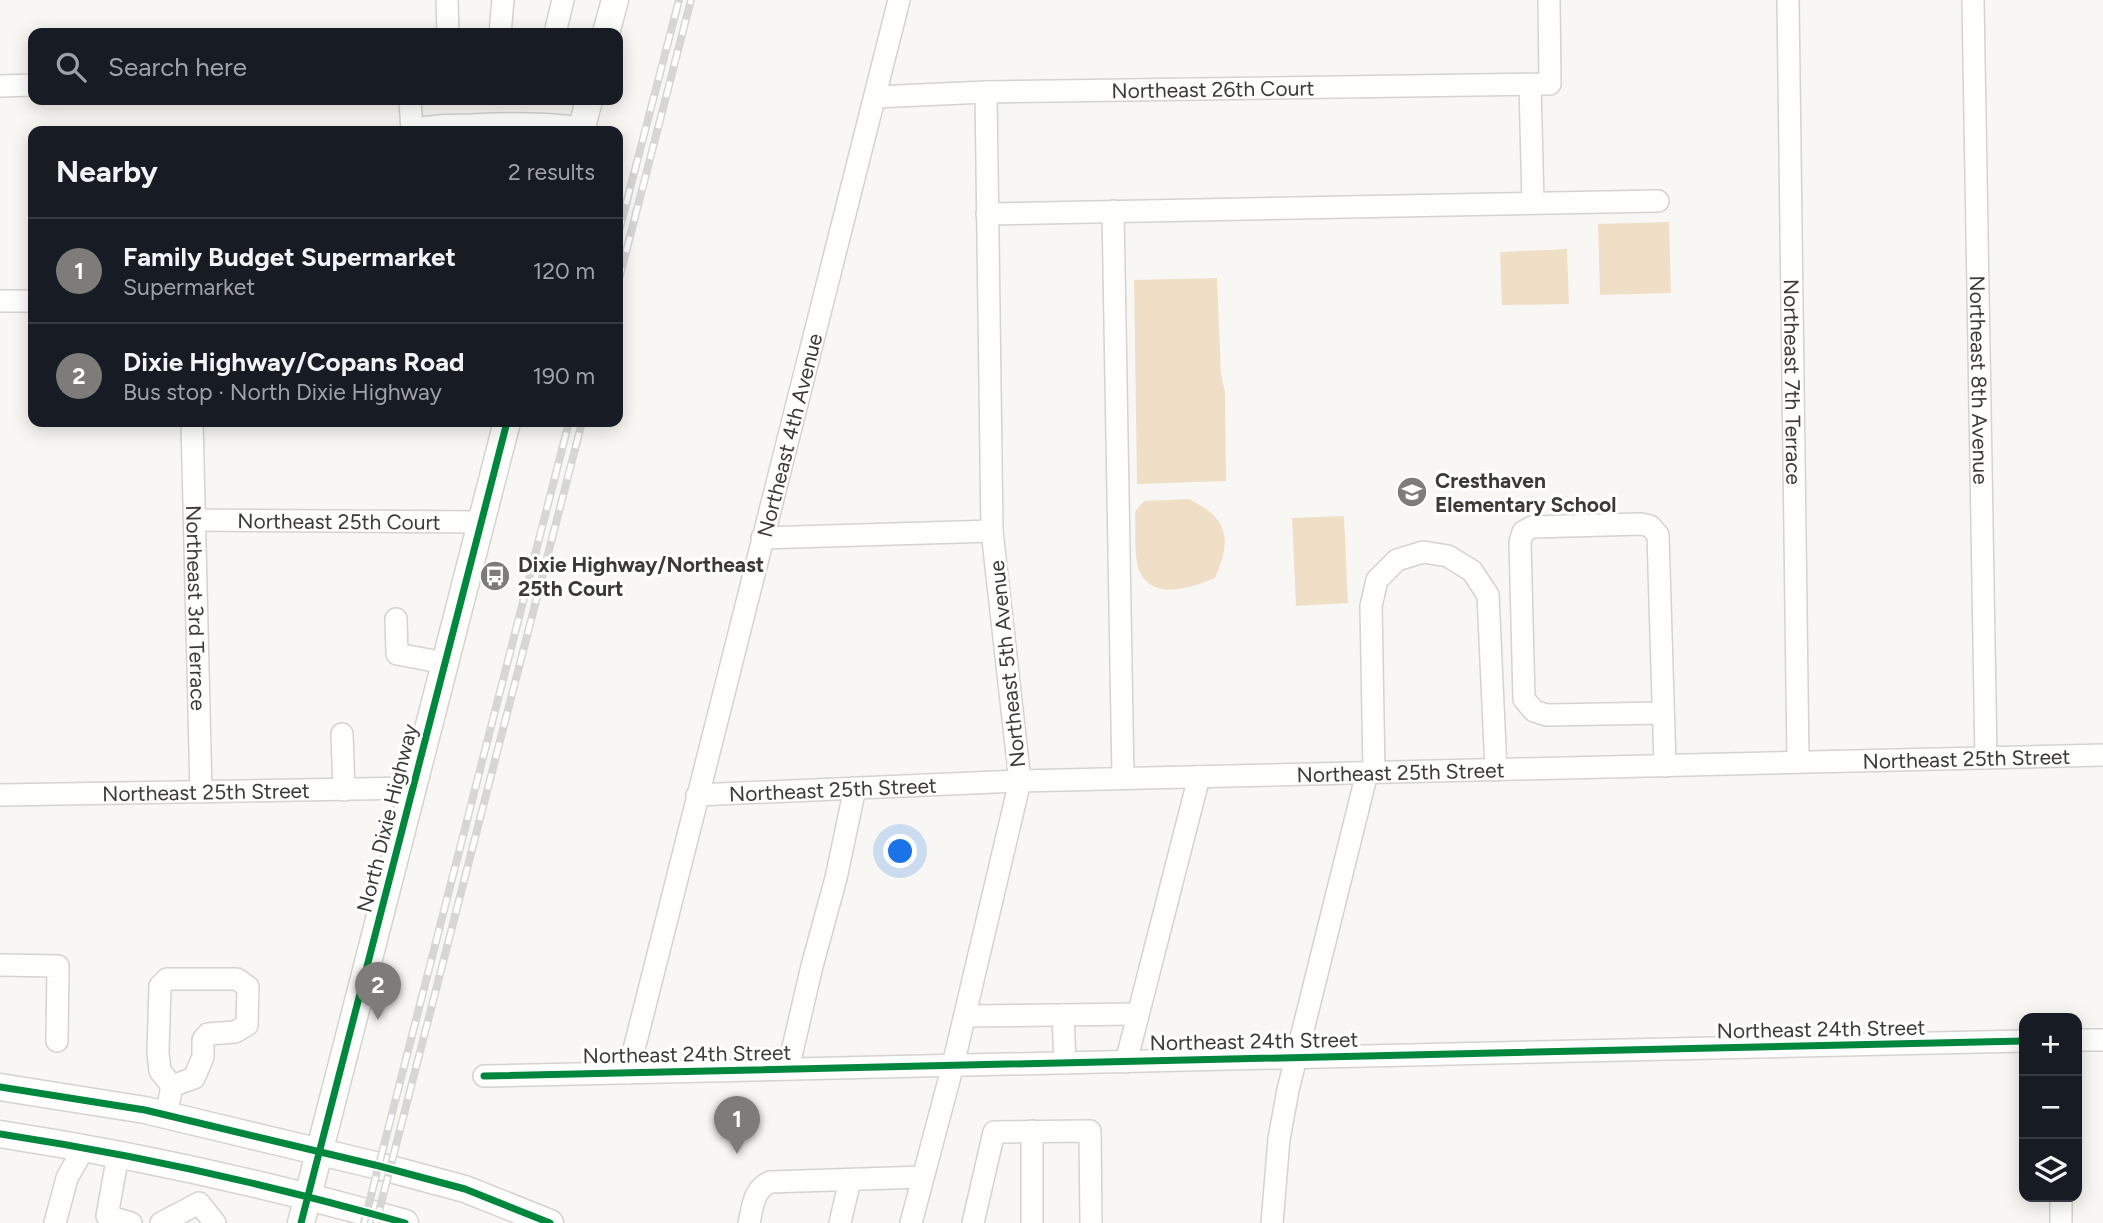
<!DOCTYPE html>
<meta charset="utf-8">
<style>
:root{--surface:#171b24;--page:#242831;--text:#f1f3f6;--muted:#9ea1a6;--line:#363941;--accent:#7e7c79}
body{margin:0;font-family:Figtree,sans-serif;background:var(--page);color:var(--text)}
.controls{position:absolute;right:21px;bottom:21px;display:grid;overflow:hidden;border-radius:14px;box-shadow:0 4px 18px #0003}
.controls button{width:63px;height:63px;display:grid;place-items:center;padding:0;border:0;border-bottom:2px solid var(--line);background:var(--surface);color:var(--text);font:35px sans-serif}
.you{position:absolute;left:901px;top:852px;width:24px;height:24px;margin:-18px;border:5px solid #fff;border-radius:50%;background:#1a73e8;box-shadow:0 0 0 10px #1a73e833}
.badge{display:grid;place-items:center;width:46px;height:46px;border-radius:50%;background:var(--accent);color:#fff;font-size:23px;font-weight:700}
.pin{position:absolute;translate:-50% -58px;filter:drop-shadow(0 2px 4px #0008)}
.pin::after{content:'';position:absolute;top:37px;width:24px;height:21px;background:inherit;clip-path:polygon(0 0,100% 0,50% 100%)}
.list{margin:0;padding:0;list-style:none}
h2{display:flex;justify-content:space-between;align-items:center;height:91px;margin:0;padding:0 28px;font-size:30px}
h2 small{font-size:23px;font-weight:400;color:var(--muted)}
.list li{display:grid;grid-template-columns:46px 1fr auto;gap:21px;align-items:center;box-sizing:border-box;height:105px;padding:0 28px;border-top:2px solid var(--line)}
.list b{display:block;font-size:26px;white-space:nowrap}
.list p{margin:0;font-size:23px;white-space:nowrap;color:var(--muted)}
.list em{font-size:23px;font-style:normal;color:var(--muted)}
.icon{flex:none;width:38px;height:38px;fill:none;stroke:currentColor;stroke-width:2;stroke-linecap:round;stroke-linejoin:round}
.map{position:relative;flex:none;width:2103px;height:1223px;overflow:hidden}
.search{position:absolute;background:var(--surface);box-shadow:0 4px 18px #0003;left:28px;top:28px;width:595px;height:77px;display:flex;align-items:center;gap:18px;box-sizing:border-box;padding:0 24px;border-radius:14px;color:var(--muted);font-size:26px}
.panel{position:absolute;background:var(--surface);box-shadow:0 4px 18px #0003;left:28px;top:126px;width:595px;height:301px;border-radius:14px}
.map>svg:first-child{display:block}
</style>
<div class="map">
<svg width="2103" height="1223" viewBox="0 0 2103 1223">
<rect width="100%" height="100%" fill="#f9f7f3"/>
<!-- green -->
<path fill="#efdfc6" d="M1669 222 1671 293 1600 295 1598 224Z
M1567 249 1569 304 1502 305 1500 252Z
M1217 278 1221 374 1225 392 1226 481 1137 484 1134 280Z
M1189 499C1229 518 1232 540 1215 578 1189 589 1144 603 1137 562 1134 546 1136 528 1135 512L1144 501Z
M1344 516 1348 603 1296 606 1292 518Z"/>
<g fill="none" stroke-linecap="round" stroke-linejoin="round">
<!-- minor casing -->
<g stroke="#d5d3d0" stroke-width="24">
<g id="minor">
<path d="M447 0 448 33"/>
<path id="s1" d="M1788 0 1798 762"/>
<path id="s2" d="M1973 0 1986 758"/>
<path d="M500 33 503 0"/>
<path d="M555 33 563 0"/>
<path d="M1530 85 1533 203"/>
<path d="M0 86 33 85"/>
<path id="s3" d="M875 97 986 92 1550 84 1549 0"/>
<path d="M410 100 412 131"/>
<path d="M412 130C432 125 452 125 472 125 509 123 545 123 582 128"/>
<path d="M1113 211 1123 778"/>
<path d="M987 214 1658 201"/>
<path d="M0 301H33"/>
<path id="s4" d="M192 422 201 792"/>
<path id="s5" d="M195 520 481 522"/>
<path d="M762 538 992 531"/>
<path d="M396 619 397 654 445 663"/>
<path d="M1663 713 1547 715 1534 711 1524 699 1520 542 1523 532 1532 527 1641 524 1650 526 1658 535 1665 766"/>
<path d="M342 734 344 790"/>
<path d="M1374 772 1371 606 1377 580 1397 560 1423 552 1448 556 1472 571 1488 595 1496 770"/>
<path id="s6" d="M0 795 413 788"/>
<path id="s7" d="M697 795 1020 781 2103 755"/>
<path d="M0 965 58 966 57 1041"/>
<path d="M1063 1015 1065 1063"/>
<path d="M965 1016 1138 1014"/>
<path d="M2077 1040H2103"/>
<path d="M1126 1062 1199 777"/>
<path d="M788 1069 812 966 836 878 855 788"/>
<path id="s8" d="M628 1073 899 0"/>
<path d="M484 1076 2024 1041"/>
<path d="M166 1115 172 1086 194 1078 203 1057V1040L208 1034 235 1032 247 1025 248 987 237 979H167L160 986 158 1052 160 1071 172 1086"/>
<path d="M1032 1131V1223"/>
<path d="M118 1155 107 1216 131 1223"/>
<path d="M2061 1197V1223"/>
<path d="M55 1223 67 1178 84 1148"/>
<path d="M161 1223 199 1203 215 1223"/>
<path d="M749 1223C753 1206 753 1190 770 1182L923 1177"/>
<path d="M840 1223 850 1180"/>
<path d="M911 1223 953 1065 1020 781 992 531 986 92"/>
<path d="M973 1223 994 1132 1090 1131 1091 1223"/>
<path d="M1272 1223 1279 1139 1288 1090 1367 773"/>
</g>
</g>
<!-- major casing -->
<g stroke="#d5d3d0" stroke-width="29">
<path id="major" d="M606 33 615 0
M581 131 589 100
M0 1087 145 1110 379 1166 465 1189 550 1223
M0 1134C137 1155 272 1185 405 1223
M301 1223 507 422"/>
</g>
<!-- minor -->
<use href="#minor" stroke="#fefefd" stroke-width="21"/>
<!-- major -->
<use href="#major" stroke="#fefefd" stroke-width="26"/>
<!-- rail casing -->
<g stroke="#d6d6d4" stroke-width="8">
<path id="rail" d="M618 235 679 0
M618 283 691 0
M364 1223 569 422
M376 1223 582 422"/>
</g>
<!-- rail -->
<use href="#rail" stroke="#fff" stroke-width="5" stroke-dasharray="16" stroke-linecap="butt"/>
<!-- cycleway casing -->
<g stroke="#fff" stroke-width="11">
<path id="cycleway" d="M484 1076 2024 1041
M0 1087 145 1110 379 1166 465 1189 550 1223
M0 1134C137 1155 272 1185 405 1223
M301 1223 507 422"/>
</g>
<!-- cycleway -->
<use href="#cycleway" stroke="#00873e" stroke-width="7"/>
</g>
<!-- icons -->
<defs>
<g id="school-disc" transform="scale(1.575)"><circle r="9.5" fill="#7e7c79" stroke="#fff"/><path d="M0-5L7-2L0 1L-7-2ZM-4 1L0 2.5L4 1V4Q0 6-4 4Z" fill="#fff"/></g>
<g id="bus-disc" transform="scale(1.575)"><circle r="9.5" fill="#7e7c79" stroke="#fff"/><path d="M-5-6H5V4H4V6H2V4H-2V6H-4V4H-5ZM-3.5-4V0h7V-4ZM-3.5 1.2v1.5H-2V1.2ZM2 1.2v1.5H3.5V1.2Z" fill="#fff"/></g>
</defs>
<g fill-rule="evenodd">
<use href="#school-disc" x="1412" y="492"/>
<use href="#bus-disc" x="495" y="576"/>
</g>
<g text-anchor="middle" dominant-baseline="central" stroke-width="6" stroke-linejoin="round" paint-order="stroke">
<!-- street labels -->
<g font-size="21" fill="#3c3a37" stroke="#fff">
<text stroke="none"><textPath href="#s3" startOffset="338">Northeast 26th Court</textPath></text>
<text stroke="none"><textPath href="#s2" startOffset="380">Northeast 8th Avenue</textPath></text>
<text stroke="none"><textPath href="#s1" startOffset="382">Northeast 7th Terrace</textPath></text>
<text stroke="none"><textPath href="#s8" startOffset="658">Northeast 4th Avenue</textPath></text>
<text stroke="none"><textPath href="#s5" startOffset="144">Northeast 25th Court</textPath></text>
<text stroke="none"><textPath href="#s4" startOffset="186">Northeast 3rd Terrace</textPath></text>
<text transform="translate(1007 664) rotate(-96)">Northeast 5th Avenue</text>
<text stroke="none"><textPath href="#s7" startOffset="1270">Northeast 25th Street</textPath></text>
<text stroke="none"><textPath href="#s7" startOffset="704">Northeast 25th Street</textPath></text>
<text stroke="none"><textPath href="#s7" startOffset="136">Northeast 25th Street</textPath></text>
<text stroke="none"><textPath href="#s6" startOffset="206">Northeast 25th Street</textPath></text>
<text transform="translate(387 818) rotate(-76)">North Dixie Highway</text>
<text transform="translate(1821 1029) rotate(-1)">Northeast 24th Street</text>
<text transform="translate(1254 1041) rotate(-1)">Northeast 24th Street</text>
<text transform="translate(687 1054) rotate(-1)">Northeast 24th Street</text>
</g>
<!-- poi labels -->
<g font-size="21" font-weight="bold" fill="#3c3a37" stroke="#fff" text-anchor="start">
<text x="1435" y="480">Cresthaven<tspan x="1435" dy="24">Elementary School</tspan></text>
<text x="518" y="564">Dixie Highway/Northeast<tspan x="518" dy="24">25th Court</tspan></text>
</g>
</g>
</svg>
<div class="controls">
<button>+</button>
<button>−</button>
<button><svg class="icon" aria-label="layers" viewBox="0 0 24 24"><path d="M12 4l9 5-9 5-9-5zM3 14l9 5 9-5"/></svg></button>
</div>
<div class="you"></div>
<div class="pin badge" style="left:737px;top:1154px">1</div>
<div class="pin badge" style="left:378px;top:1020px">2</div>
<div class="search"><svg class="icon" aria-label="search" viewBox="0 0 24 24"><circle cx="10" cy="10" r="6"/><path d="M15 15l6 6"/></svg>Search here</div>
<section class="panel">
<h2>Nearby<small>2 results</small></h2>
<ul class="list">
<li><span class="badge">1</span><div><b>Family Budget Supermarket</b><p>Supermarket</p></div><em>120 m</em></li>
<li><span class="badge">2</span><div><b>Dixie Highway/Copans Road</b><p>Bus stop · North Dixie Highway</p></div><em>190 m</em></li>
</ul>
</section>
</div>
